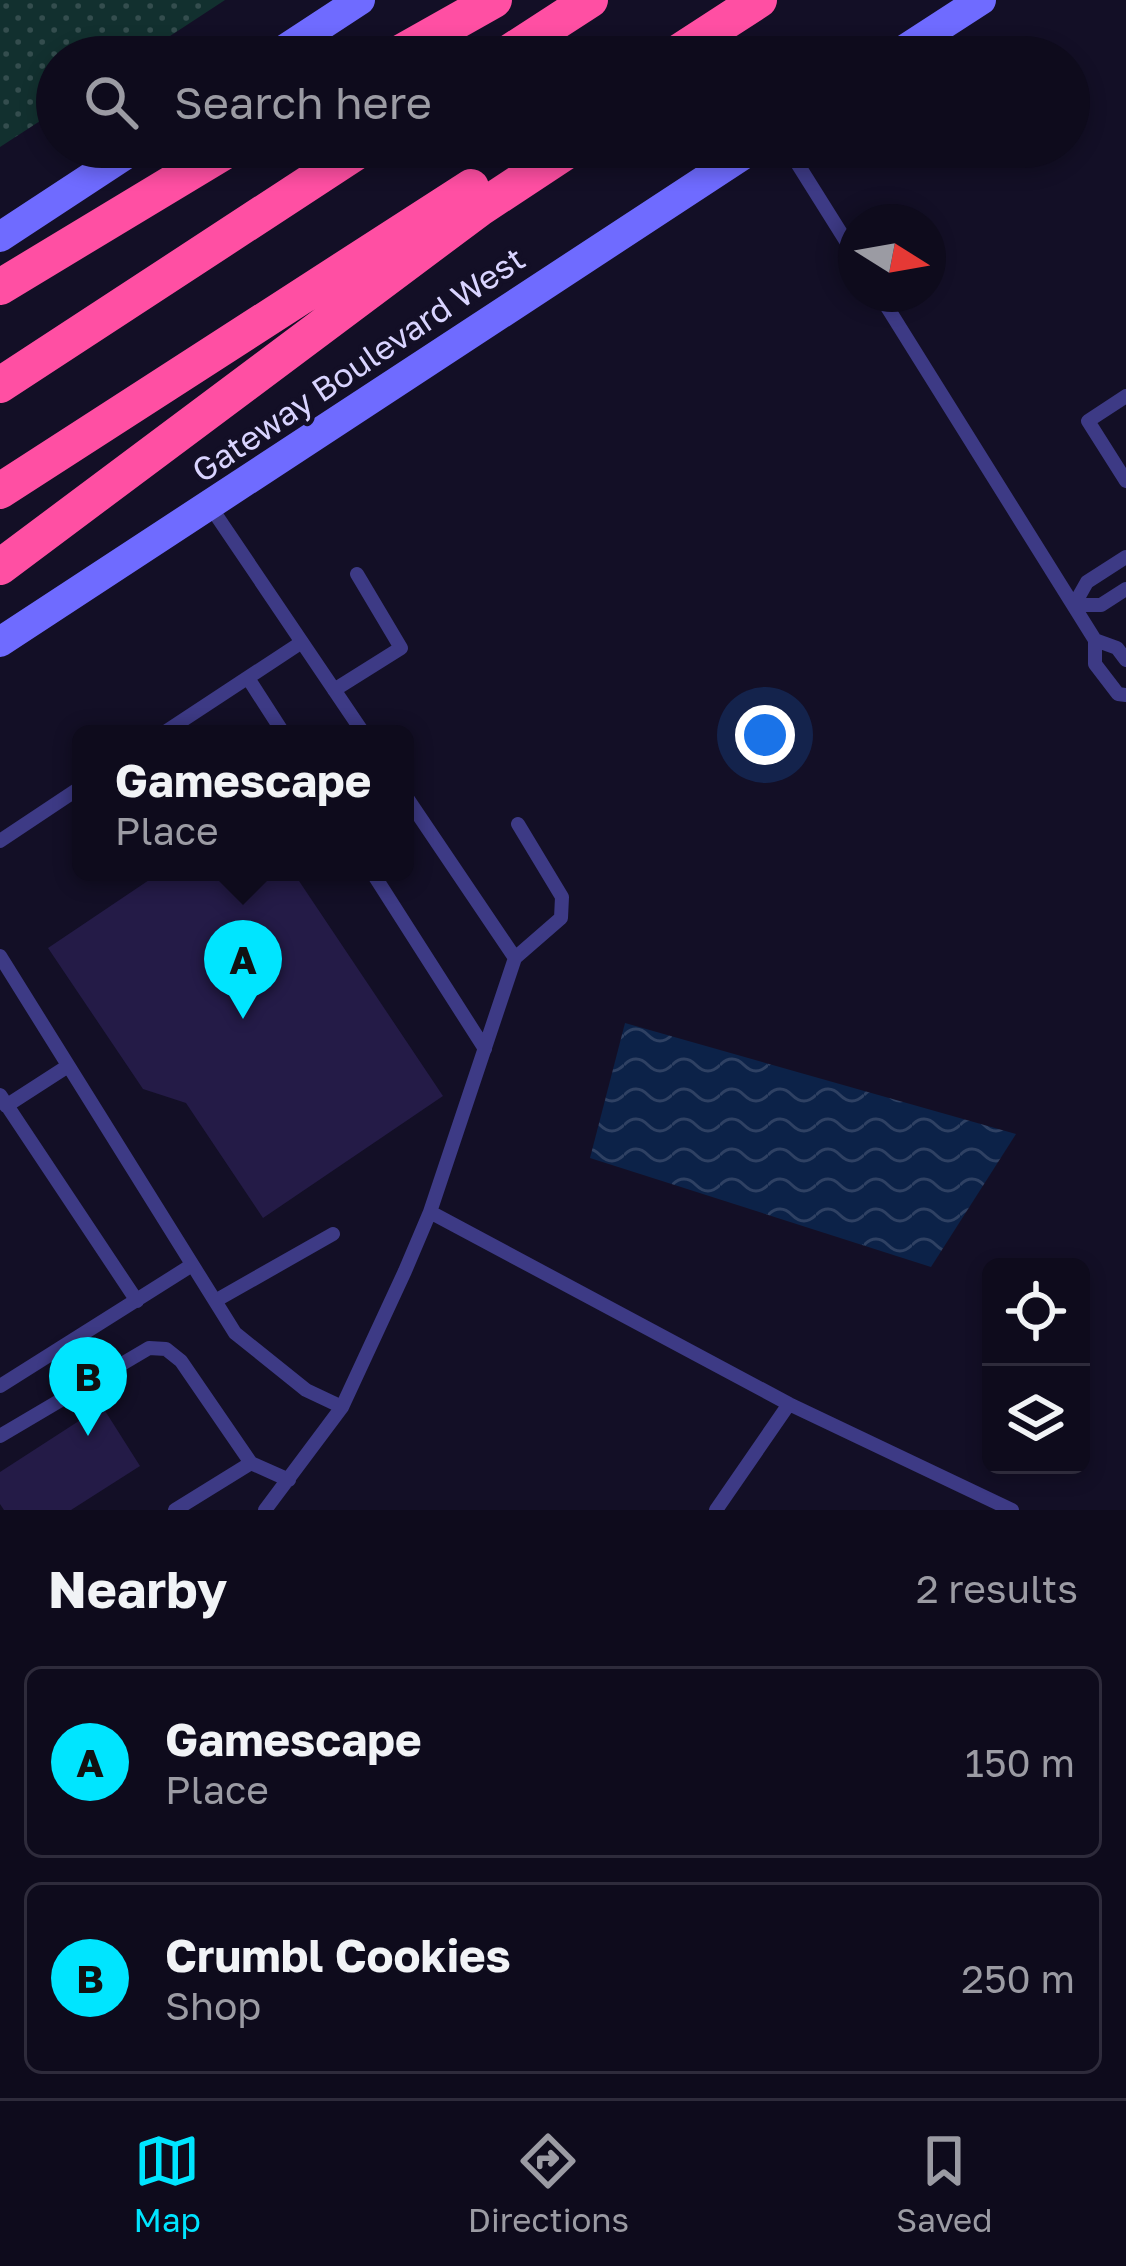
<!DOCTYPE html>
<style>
:root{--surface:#0e0b1c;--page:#1c1929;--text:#f1f3f6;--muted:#9b9ba3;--line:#2e2b3b;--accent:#00e5ff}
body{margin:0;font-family:"Golos Text",sans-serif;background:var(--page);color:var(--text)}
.controls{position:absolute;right:36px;bottom:36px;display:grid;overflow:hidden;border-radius:18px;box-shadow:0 6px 18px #0003}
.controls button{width:108px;height:108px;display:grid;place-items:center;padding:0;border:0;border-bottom:3px solid var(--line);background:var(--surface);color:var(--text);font:60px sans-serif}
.compass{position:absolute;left:838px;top:204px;width:108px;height:108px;border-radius:50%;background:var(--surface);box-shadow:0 6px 18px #0003;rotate:101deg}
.you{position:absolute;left:765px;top:735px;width:42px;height:42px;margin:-30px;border:9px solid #fff;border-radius:50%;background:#1a73e8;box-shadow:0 0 0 18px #1a73e833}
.badge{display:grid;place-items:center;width:78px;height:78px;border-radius:50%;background:var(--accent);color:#111;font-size:39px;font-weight:700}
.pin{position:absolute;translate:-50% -99px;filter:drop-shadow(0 3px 6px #0008)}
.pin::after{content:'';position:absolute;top:63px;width:42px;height:36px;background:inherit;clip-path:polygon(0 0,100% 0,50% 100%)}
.popup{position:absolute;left:72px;top:725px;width:342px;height:156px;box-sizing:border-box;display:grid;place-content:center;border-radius:18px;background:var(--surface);filter:drop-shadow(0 3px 9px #0005);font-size:39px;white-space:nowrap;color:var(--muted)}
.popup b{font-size:45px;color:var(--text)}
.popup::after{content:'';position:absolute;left:50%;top:100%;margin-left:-24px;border:24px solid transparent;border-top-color:var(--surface)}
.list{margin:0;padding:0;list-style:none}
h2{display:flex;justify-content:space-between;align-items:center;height:156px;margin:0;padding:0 48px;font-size:51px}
h2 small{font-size:39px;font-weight:400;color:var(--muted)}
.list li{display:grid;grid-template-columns:78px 1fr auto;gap:36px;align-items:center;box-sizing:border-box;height:192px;margin:0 24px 24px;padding:0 24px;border:3px solid var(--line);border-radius:18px}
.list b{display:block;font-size:45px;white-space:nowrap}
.list p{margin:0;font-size:39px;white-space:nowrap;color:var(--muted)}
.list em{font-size:39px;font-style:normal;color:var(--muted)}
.icon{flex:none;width:66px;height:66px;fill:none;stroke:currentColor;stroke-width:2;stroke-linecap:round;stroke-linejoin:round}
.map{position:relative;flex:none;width:1126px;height:1510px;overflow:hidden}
.search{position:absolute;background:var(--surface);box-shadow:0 6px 18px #0003;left:36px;right:36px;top:36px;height:132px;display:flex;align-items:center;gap:30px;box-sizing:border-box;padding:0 42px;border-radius:66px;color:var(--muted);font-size:45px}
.sheet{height:588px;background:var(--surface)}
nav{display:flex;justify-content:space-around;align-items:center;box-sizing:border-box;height:168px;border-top:3px solid var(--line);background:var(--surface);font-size:33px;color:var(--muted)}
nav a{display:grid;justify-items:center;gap:6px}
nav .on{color:var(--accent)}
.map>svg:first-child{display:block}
</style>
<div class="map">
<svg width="1126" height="1510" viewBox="0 0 1126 1510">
<defs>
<pattern id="grass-dots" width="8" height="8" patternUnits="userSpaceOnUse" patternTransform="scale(3)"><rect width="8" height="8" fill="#12302f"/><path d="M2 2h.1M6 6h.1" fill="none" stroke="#344d4e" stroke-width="1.8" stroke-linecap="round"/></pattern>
<pattern id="water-waves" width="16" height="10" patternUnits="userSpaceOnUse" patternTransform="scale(3)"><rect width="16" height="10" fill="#0c2248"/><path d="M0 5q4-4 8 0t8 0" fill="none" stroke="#2f4163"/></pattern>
</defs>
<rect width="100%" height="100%" fill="#130f26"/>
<!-- grass -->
<path fill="url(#grass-dots)" d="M0 0H225L138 57H57V110L0 147Z"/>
<!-- water -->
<path fill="url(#water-waves)" d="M625 1023 1016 1134 931 1267 590 1158Z"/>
<!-- building -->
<path fill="#241b47" d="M161 872H293L443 1096 263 1218 186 1103 143 1089 48 948Z
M102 1406 140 1466 71 1510H4L0 1504V1472Z"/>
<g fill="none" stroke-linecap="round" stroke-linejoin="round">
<!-- service -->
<path stroke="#3d3a85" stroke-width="14" d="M787 147 856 257
M879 294 1095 640V664L1118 694 1126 695
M1126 396 1088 421 1126 481
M210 506 364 734
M1074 605 1087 582 1126 557
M1074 605H1101L1126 589
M1095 640 1117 648 1126 660
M248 678 284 734
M334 690 401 648 357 574
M162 734 302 642
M405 795 515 958
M0 841 81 787
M372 872 485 1049
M0 956 235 1333 306 1390 342 1407
M0 1095 137 1301
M6 1106 68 1066
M430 1212 789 1404 716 1510
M215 1301 333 1234
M0 1386 192 1265
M789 1404 1012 1510
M0 1436 149 1348 166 1349 181 1361 251 1463 289 1480
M175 1510 251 1463
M265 1510 342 1407 405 1271 430 1212 515 958 561 918 562 897 518 824"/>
<!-- secondary -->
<path stroke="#6f6bff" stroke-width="30" d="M273 57 360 0
M893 57 981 0
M0 237 137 147
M0 642 755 147"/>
<!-- motorway -->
<path stroke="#ff4fa3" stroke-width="36" d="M393 57 494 0
M502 57 590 0
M671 57 759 0
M0 287 232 147
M0 385 364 147
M0 491 471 187
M0 567 479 209 573 147"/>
</g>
<g text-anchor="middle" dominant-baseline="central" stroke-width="9" stroke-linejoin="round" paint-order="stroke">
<!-- street labels -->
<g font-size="33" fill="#d9d4ff" stroke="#130f26">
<text transform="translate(358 364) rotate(-34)">Gateway Boulevard West</text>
</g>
</g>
</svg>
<div class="controls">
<button><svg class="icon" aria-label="locate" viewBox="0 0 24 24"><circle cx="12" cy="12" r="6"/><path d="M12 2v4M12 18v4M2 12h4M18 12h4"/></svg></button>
<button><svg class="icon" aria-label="layers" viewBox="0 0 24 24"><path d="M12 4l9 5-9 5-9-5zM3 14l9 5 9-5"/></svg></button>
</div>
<svg class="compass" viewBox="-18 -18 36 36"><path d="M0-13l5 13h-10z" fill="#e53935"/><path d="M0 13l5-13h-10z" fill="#9b9ba3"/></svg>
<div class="you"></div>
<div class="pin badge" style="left:243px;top:1019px">A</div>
<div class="popup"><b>Gamescape</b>Place</div>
<div class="pin badge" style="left:88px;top:1436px">B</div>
<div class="search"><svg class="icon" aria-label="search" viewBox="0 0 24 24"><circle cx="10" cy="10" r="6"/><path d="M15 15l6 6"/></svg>Search here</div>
</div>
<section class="sheet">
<h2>Nearby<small>2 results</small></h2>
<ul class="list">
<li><span class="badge">A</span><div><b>Gamescape</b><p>Place</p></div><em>150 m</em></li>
<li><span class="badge">B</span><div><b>Crumbl Cookies</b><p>Shop</p></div><em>250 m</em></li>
</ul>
</section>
<nav>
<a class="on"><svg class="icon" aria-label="map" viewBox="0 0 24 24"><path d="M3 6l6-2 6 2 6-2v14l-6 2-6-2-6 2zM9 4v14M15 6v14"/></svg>Map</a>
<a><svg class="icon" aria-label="directions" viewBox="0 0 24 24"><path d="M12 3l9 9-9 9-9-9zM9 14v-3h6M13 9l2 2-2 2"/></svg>Directions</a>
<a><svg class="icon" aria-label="saved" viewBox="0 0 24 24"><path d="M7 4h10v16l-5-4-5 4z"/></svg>Saved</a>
</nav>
